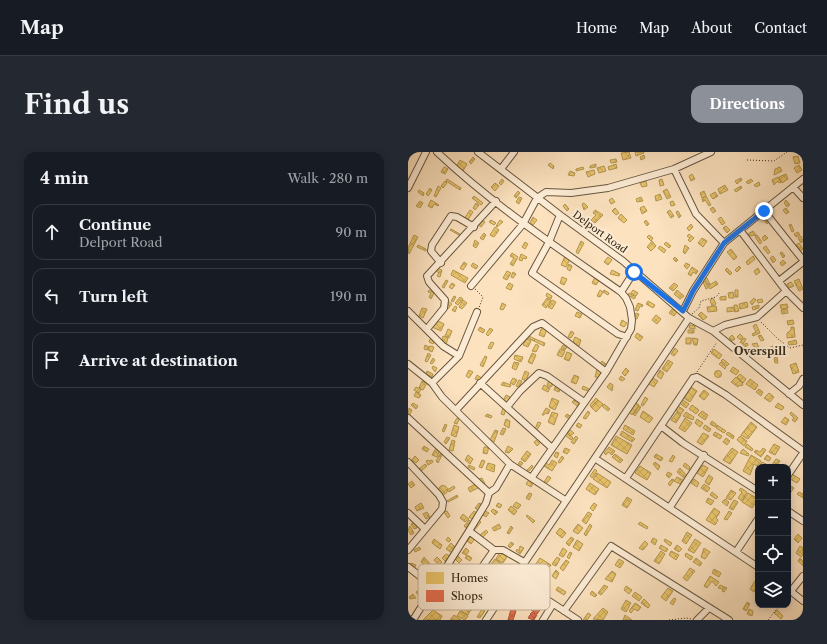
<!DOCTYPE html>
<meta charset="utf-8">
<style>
:root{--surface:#171b24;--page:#242831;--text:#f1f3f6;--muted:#9ea1a6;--line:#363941;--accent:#8c9099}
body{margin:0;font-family:"Libre Caslon Text",serif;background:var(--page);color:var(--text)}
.controls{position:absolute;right:12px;bottom:12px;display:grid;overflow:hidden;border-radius:8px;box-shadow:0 2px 10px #0003}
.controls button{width:36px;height:36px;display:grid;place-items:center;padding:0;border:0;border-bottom:1px solid var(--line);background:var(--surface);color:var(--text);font:20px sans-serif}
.stop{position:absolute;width:12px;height:12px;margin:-9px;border:3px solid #1a73e8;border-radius:50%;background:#fff}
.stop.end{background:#1a73e8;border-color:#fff;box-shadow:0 1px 4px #0008}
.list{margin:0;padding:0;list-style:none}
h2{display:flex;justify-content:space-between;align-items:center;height:52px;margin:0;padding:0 16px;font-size:17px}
h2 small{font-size:13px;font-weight:400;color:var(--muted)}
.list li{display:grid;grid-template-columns:26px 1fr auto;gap:12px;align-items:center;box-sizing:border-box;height:56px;margin:0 8px 8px;padding:0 8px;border:1px solid var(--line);border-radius:12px}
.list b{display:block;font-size:15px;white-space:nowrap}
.list p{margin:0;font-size:13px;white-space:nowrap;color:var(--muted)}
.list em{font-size:13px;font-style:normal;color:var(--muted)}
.icon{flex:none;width:22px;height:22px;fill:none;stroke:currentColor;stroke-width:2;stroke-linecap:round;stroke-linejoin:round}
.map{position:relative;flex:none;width:395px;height:468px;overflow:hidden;border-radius:12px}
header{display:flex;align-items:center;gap:24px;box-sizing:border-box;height:56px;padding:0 20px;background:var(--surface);border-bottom:1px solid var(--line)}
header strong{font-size:19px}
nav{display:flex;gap:22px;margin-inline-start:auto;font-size:14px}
.intro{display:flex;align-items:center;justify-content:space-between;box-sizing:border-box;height:96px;padding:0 24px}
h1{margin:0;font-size:28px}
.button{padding:10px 18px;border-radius:12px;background:var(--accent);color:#fff;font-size:14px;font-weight:700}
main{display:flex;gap:24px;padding:0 24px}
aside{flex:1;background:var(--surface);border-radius:12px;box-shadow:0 2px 10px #0003}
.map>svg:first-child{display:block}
</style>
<header>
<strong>Map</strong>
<nav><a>Home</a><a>Map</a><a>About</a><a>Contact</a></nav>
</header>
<div class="intro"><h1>Find us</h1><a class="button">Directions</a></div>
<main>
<aside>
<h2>4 min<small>Walk · 280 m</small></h2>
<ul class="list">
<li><svg class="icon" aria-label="ahead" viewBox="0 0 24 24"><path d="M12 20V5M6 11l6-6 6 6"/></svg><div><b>Continue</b><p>Delport Road</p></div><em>90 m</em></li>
<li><svg class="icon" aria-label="left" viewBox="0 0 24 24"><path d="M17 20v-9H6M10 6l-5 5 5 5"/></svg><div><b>Turn left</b></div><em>190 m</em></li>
<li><svg class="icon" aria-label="arrive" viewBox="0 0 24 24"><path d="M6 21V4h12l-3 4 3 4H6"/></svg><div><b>Arrive at destination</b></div></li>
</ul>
</aside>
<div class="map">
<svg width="395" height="468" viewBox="0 0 395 468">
<defs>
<pattern id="homes-cross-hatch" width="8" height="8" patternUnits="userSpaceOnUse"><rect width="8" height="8" fill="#e9c46a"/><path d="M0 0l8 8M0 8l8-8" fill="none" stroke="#c8a85b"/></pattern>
<pattern id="shops-cross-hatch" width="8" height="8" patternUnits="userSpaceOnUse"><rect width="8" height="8" fill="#e76f51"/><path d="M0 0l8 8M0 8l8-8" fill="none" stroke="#bc5b42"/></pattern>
</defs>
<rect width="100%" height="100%" fill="#fce2bf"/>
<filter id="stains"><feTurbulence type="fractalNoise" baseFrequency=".005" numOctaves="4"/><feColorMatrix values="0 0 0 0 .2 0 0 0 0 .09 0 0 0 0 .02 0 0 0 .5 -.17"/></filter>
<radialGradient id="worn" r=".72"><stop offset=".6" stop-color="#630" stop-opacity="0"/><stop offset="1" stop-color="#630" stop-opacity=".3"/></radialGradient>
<!-- homes -->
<path fill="url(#homes-cross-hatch)" stroke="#b39550" d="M221 0 223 6 215 8 213 1Z
M227 0H236V1L228 4Z
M236 3 237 6 233 8 232 5Z
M390 4 392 11 387 12 385 5Z
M65 5 67 7 63 12 61 10Z
M208 7 209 10 203 11 202 8Z
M52 8 59 12 55 19 48 15Z
M142 11 146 14 145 17 140 13Z
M188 12V15L182 16V14Z
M208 12 209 16 201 18 200 15Z
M391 13 394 18 389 21 386 16Z
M196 14 198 19 191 21 189 16Z
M36 15 40 17 37 22 33 20Z
M175 15 176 17 168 19V17Z
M372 15 374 19 366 23 367 17Z
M186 18 187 22 180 25 178 20Z
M162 19 167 21 166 24 160 23Z
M284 22 287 27 283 29 281 24Z
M378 22 380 27 374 31 371 25Z
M370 25 373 30 371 31 370 29 366 33 364 28Z
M333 26 334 28 329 32 327 29Z
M39 27 53 36 52 38 38 29Z
M94 27 96 29 93 33 91 31Z
M254 27 256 33 252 34 251 28Z
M343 27 345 29 340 32 338 30Z
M37 29 39 31 35 36 33 34Z
M238 29 239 34 234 35 232 31Z
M351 30 352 33 348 35 346 33Z
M87 31 91 34 87 39 83 35Z
M317 33 320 38 312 42 310 37Z
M30 34 33 36 28 45 26 44Z
M333 34 334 36 328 40 326 38Z
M22 36 24 38 20 44 18 42Z
M259 37 263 45 259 47 255 39Z
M11 38 16 41 15 44 10 40Z
M110 39 112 41 108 46 106 44Z
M296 39 298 44 294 46 292 41Z
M307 40 310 44 305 47 302 43Z
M252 42 254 47 248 49 247 44Z
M66 44 75 51 73 53 64 46Z
M298 44 303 53 301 54 297 48 295 50 294 47Z
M111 45 114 46 111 52 108 50Z
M233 45 235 49 229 50 228 47Z
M204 46 207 50 203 52 201 48Z
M23 48 31 53 30 54 26 52 24 56 20 54Z
M378 48 382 53 379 55 376 51Z
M12 49 15 51 12 56 8 54Z
M265 49 267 53 263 54 262 50Z
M68 51 71 53 67 58 65 56Z
M176 51 180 55 176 58 174 52Z
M157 52 161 57 159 59 155 54Z
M236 54 239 59 234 62 232 56Z
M305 55 308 59 305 61 302 57Z
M207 56 211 61 208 63 204 59Z
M378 56 381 60 378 62 375 58Z
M62 58 65 60 59 69 56 67Z
M187 58 195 63 187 71 183 68 188 63 185 61Z
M262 58 266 64 263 66 259 60Z
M270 59 273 64 271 66 268 60Z
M213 62 219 68 216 71 210 66Z
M125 65 129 68 125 73 122 71Z
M313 65 317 71 314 73 310 67Z
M357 65 361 70 359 72 355 67Z
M74 68 77 70 73 75 70 73Z
M83 68 88 71 86 73 81 70Z
M92 68 95 70 89 75 88 74Z
M238 68 241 72 239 74 236 70Z
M178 69 180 72 177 75 174 73Z
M283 72 285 75 281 79 279 76Z
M383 72 386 79 384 80 381 73Z
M318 74 322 78 319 81 315 76Z
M87 75 91 78 86 85 82 83Z
M43 77 52 82 51 83 42 78Z
M345 79 348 83 342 84 340 82Z
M390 80 392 83 388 85 386 82Z
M76 81 78 83 75 88 72 86Z
M281 82 286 86 282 90 280 88 282 86 279 84Z
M6 83 10 85 1 102 0 96Z
M241 83 245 86 243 89 239 85Z
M349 83 354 90 352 92 347 85Z
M357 83 360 86 356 89 354 86Z
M393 84 395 89 393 91 390 86Z
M294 86 299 89 295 95 290 91Z
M67 88 71 91 68 96 65 94Z
M173 89 176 91 170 102 168 100Z
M244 89 248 94 243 99 239 95Z
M117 90 120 92 117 97 114 95Z
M258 90 263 94 261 96 256 92Z
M391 91 395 97 392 99 388 93Z
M10 93 18 97V99L9 95Z
M277 93 281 96 277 102 275 100Z
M252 94 258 98 256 101 250 96Z
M358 94 362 100 360 102 355 96Z
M323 97 329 105 326 108 319 100Z
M374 100 377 104 375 106 372 101Z
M104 101 110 105 105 114 102 112 106 106 102 104Z
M113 102 119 105 118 107 115 106 114 109 111 108Z
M157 104 162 107 158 115 153 113Z
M345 104 347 107 340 113 338 110Z
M365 104 368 108 365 111 362 106Z
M200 105 204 108 200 113 196 110Z
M267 105 270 108 268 110 265 107Z
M375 108 378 111 374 114 372 111Z
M56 110 59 112 55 118 52 116Z
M65 111 70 114 68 117 63 114Z
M278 111 282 113 279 117 276 114Z
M161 112 164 114 162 119 159 117Z
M331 114 333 116 329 120 327 118Z
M284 115 290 119 288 122 285 120 283 124 280 122Z
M29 116 34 118 32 125 29 124 31 121 28 119Z
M319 116 324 121 322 123 317 118Z
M350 116 352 120 348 123 346 119Z
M45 118 60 126 57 131 43 123Z
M204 118 212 122 211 124 202 122Z
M99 119 103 121 99 128 95 126Z
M105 120 108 122 105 126 103 125Z
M154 125 159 127 156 133 152 131Z
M187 125 192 127 188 133 184 131Z
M299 126 302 132 300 133 297 127Z
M391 127 395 137 391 139 386 129Z
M38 128 40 129 36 136 34 135Z
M297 129 300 136 298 137 295 130Z
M308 129 310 132 302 137 300 134Z
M383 130 386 134 381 136 379 132Z
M44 131 47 133 44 137 41 135Z
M101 131 105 133 103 138 98 136Z
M266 131 270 134 265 139 261 136Z
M21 138 26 141 23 147 21 145 23 141 20 140Z
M192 138 195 140 192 145 189 144Z
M196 138 201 141 200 143 195 140Z
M225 138 230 141 228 144 223 141Z
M269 138 276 144 272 147 266 142Z
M327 138H330V145H327Z
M325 140 326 146H321L320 141Z
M139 141 144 144 143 147 138 144Z
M221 141 228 145 226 147 220 143Z
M46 144 48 145 45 150 43 149Z
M318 144V148H312V145Z
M52 145 55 147 50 153 47 151Z
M139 146 143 148 138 156 134 153Z
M305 146 308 152 304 154 302 148Z
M346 146 348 148 344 153 342 150Z
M354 147 355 150 350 151 349 148Z
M55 148 59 151 54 157 51 155Z
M144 148 148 150 144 157 140 155Z
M40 149 44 152 40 157 39 156 41 152 39 151Z
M240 149 247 153 245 156 238 152Z
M339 150 340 155 332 157 331 152Z
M94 151 98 153 95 158 92 157Z
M230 151 235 153 234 155 232 154 230 159 227 158Z
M379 152 380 156 373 157 372 153Z
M326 153H329L331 159 327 160Z
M351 153V156L345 158 344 155Z
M47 154 49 155 47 160 44 158Z
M308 154 309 159 300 160 299 155Z
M326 155 327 159 319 160V156Z
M14 156 19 157 15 166 11 164Z
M264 157 269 160 266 164 261 161Z
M379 157 380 161 374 162 373 158Z
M169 160 174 162 172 166 167 164Z
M293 160 299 165 295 168 290 163Z
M228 161 231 162 229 167 225 166Z
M248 163 253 167 249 172 244 168Z
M28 168 36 172 33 179 24 175Z
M214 168 219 171 216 175 212 173Z
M385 168 386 172 380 173 379 169Z
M348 172 352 181 345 184 344 182 348 180 345 174Z
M282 173 287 174V177L281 176Z
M72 175 77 178 75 181 70 178Z
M134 175 139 177 136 185 131 183Z
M383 175H386L387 185 379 186V181L383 178Z
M82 176 85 178 80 184 78 182Z
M40 177 44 179 41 186 37 184Z
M280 178H286V181H280Z
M163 179 166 181 163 186 160 185Z
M229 181 235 185 232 189 227 185Z
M332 182 335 185 333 188 329 185Z
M119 183 127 187 126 189 117 185Z
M324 183 327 187 324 189 321 186Z
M353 183 356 188 353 189 350 184Z
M35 184 40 186 38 193 33 191Z
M167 185 173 188 171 194 164 192Z
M278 186H283V192H278Z
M284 186 290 187 289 193H286Z
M336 186 338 187 335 192 332 190Z
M22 187 27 188 25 192 21 190Z
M118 187 123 189 120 195 115 193Z
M127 187 137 191 136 194 126 189Z
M388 188 389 192 381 193 380 190Z
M83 190 86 191 83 197 80 196Z
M339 191 340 193 335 196 333 194Z
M349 191 351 196 348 197 344 192Z
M128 192 131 194 128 200 124 199Z
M17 193 21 195 19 198 16 197Z
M155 193 159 195 157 198 153 196Z
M22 194 26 195 24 200 20 198Z
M365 194 367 200 362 202 360 196Z
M267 196 270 199 266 204 263 202Z
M152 197 157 199 154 205 149 203Z
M306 197 314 203 311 207 303 201Z
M159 200 164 202 161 209 156 207Z
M20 201 23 203 19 210 17 209Z
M124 201 128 203 124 212 120 210Z
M107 203 115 205 113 210 106 207Z
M77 204 79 205 75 215 72 213Z
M369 205 370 211H367L366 206Z
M25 206 27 208 24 212 22 211Z
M315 207 321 212 319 214 313 209Z
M260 208 265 211 259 220 254 217Z
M194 209 198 212 196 216 191 213Z
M106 210 111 211 108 218 104 216Z
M313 210 318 215 317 217 311 212Z
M388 211 391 220 385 222 382 213Z
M25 214 29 216 27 220 24 216Z
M325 215 331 219 328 223 322 219Z
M218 216 221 219 217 224 214 221Z
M189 217 194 219 192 226 187 225Z
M61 218 65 220 61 226 58 224Z
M252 218 256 221 253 227 249 224Z
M306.5 222a3.5 3.5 0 1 1 7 0a3.5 3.5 0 1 1-7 0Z
M19 219 25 222 24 225 18 222Z
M117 219 121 221 118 229 114 227Z
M332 222 338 227 335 231 329 225Z
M69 223 75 227 74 229 67 227Z
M166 223 171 225 168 232 163 230Z
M213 224 217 227 214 229 211 227Z
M328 225 335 232 334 234 332 233 330 235 323 230Z
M105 226 109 228 106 233 102 231Z
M245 226 250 229 246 235 241 232Z
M342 227 350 233 347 238 338 232Z
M111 228 114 229 111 235 108 234Z
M141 228 146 231 143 235 139 233Z
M14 229 19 231 15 238 11 236Z
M95 230 103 233 102 235 93 233Z
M202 231 205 233 204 239 199 235Z
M136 233 142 236 140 240 134 237Z
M148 233 153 235 151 240 146 238Z
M175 234 181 237 180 239 174 237Z
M8 235 13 237 11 241 6 238Z
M283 235 289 239 282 250 276 246Z
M351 237 355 240 353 244 348 240Z
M296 238 301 242 296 248 291 244Z
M8 240 13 243 11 246 6 244Z
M361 241 366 245 362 250 356 246Z
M98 243 102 245 100 251 95 249Z
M237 245 240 247 235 254 233 253Z
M144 246 151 249 147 258 141 255Z
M188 246 190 248 183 255 182 253Z
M272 246 281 252 278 256 270 250Z
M166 248 171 252 169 254 164 250Z
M190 248 195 252 188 260 183 255Z
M5 251 10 254 8 257 3 253Z
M228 251 231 253 224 263 221 260Z
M370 251 376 255 374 258 367 255Z
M196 252 202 257 200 259 194 254Z
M269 253 276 258 273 262 266 257Z
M284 253 291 258 288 262 281 257Z
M231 254 233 255 227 264 225 262Z
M1 256 4 258 1 264 0 263Z
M95 256 98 257 96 263 93 262Z
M138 256 142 258 140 262 137 261 136 263H134Z
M180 259 182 261 178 267 175 266Z
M235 259 245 266 241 271 232 265Z
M294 259 300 263 297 268 290 263Z
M144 260 150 262 146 273 140 270Z
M269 260 273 263 268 271 263 268Z
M278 260 286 265 285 268 275 264Z
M383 260 390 266 387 270 384 268 386 266 382 262Z
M79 262 84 264 83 266 77 264Z
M159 262 164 265 162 268 157 264Z
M377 265 381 268 378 273 373 270Z
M49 266 51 267 49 272 46 271Z
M277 266 284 271 277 280 271 276Z
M98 267 102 269 101 276 96 273Z
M289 267 295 271 292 275 287 271Z
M304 269 308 272 307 275 302 272Z
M130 270 133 271 129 278 127 277Z
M343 270 349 275 340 287 333 283Z
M170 271 174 273 172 276 168 274Z
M37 272 39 273 36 280 34 279Z
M46 273 51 275 48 285 43 283Z
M217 273 227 279 225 283 215 277Z
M297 273 303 277 301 280 295 276Z
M309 273 318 279 316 281 308 276Z
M95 276 98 277 95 283 92 282Z
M87 278 90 279 86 290 82 288Z
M162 278 166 281 162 284 159 281Z
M214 279 227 287 224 290 212 283Z
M307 280 314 284 312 287 305 283Z
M320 280 326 284 325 287 318 282Z
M159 281 165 286 163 288 157 283Z
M295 281 301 284 294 293 289 290Z
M168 284 170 286 166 292 163 290Z
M208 284 224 293 219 302 203 293Z
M332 284 339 289 336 294 329 288Z
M39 285 42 286 38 292 36 290Z
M318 286 322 289 319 293 315 290Z
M130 287 133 290 129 294 126 290Z
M44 288 47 289 45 299 41 298Z
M339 292 345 297 344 299 337 295Z
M366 292 372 295 367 303 361 300Z
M16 294 21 297 19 300 14 297Z
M100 294 105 297 101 301 97 300Z
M76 295H81L79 302 75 301Z
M201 295 207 299 204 303 200 300 198 303 196 301Z
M28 296 32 298 29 305 24 303Z
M157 296 162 298 159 302 155 300Z
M324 296 330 300 322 312 315 308Z
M355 296 358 298 353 305 346 300 348 298 352 300Z
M335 297 341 302 340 304 332 301Z
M119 299 123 302 117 310 113 307Z
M148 300 151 301 149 306 146 304Z
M32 302 34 303 30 311 28 309Z
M207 302 215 308 212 311 204 305Z
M248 302 255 306 253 309 246 305Z
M60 303 65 307 62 312 57 308Z
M265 303 267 305 264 310 261 309Z
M343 303 353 309 349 314 346 312 342 323 335 319Z
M359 303 363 306 361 309 356 307Z
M7 304 11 308 8 311 4 308Z
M154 304 156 306 152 311 150 310Z
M368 307 372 309 369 313 373 315 364 313Z
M20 308 21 309 24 308 25 310 20 313 18 309Z
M74 308 77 309 74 316 71 315Z
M144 308 149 311 144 319 136 314 138 311 141 313Z
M112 309 115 311 111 316 109 314Z
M247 310 252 314 250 318 245 312Z
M354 310 362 314 361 315 352 313Z
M80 311 87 313 86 320 78 317Z
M277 311 282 315 281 318 275 314Z
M17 312 19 314 13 319 11 317Z
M61 313 67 316 66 318 60 315Z
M124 313 125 315 121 319 119 318Z
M295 313 300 316 295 325 289 321Z
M232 314 243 321 239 328 227 321Z
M272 316 279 324 277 327 269 320Z
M187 317 189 319 184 326 182 324Z
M260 320 264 322 261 326 258 323Z
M189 321 203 330 199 336 185 327Z
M384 322 392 327 389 331 382 327Z
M301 323 305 326 301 333 297 330Z
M140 324 143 326 138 332 136 330Z
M269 325 275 328 272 332 266 329Z
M74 326 77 332 75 333 71 327Z
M122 326 126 329 123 335 118 332Z
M264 327 266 328 262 334 260 332Z
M286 327 291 331 289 335 283 331Z
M4 329 7 333 3 336 0 332Z
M182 331 191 337 187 343 178 337Z
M67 332 70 336 62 340 60 336Z
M296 332 302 336 299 340 293 336Z
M380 332 386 336 380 344Z
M30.5 338a4.5 4.5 0 1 1 9 0a4.5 4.5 0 1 1-9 0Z
M46 334 47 336 41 340 39 338Z
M333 336 339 340 334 349 330 346 334 340 331 338Z
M323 338 328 341 323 348 318 346Z
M304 340 310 345 308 347 302 343Z
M391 340 395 342V346L389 342Z
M121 341 124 342 121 348 118 346Z
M340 341 350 347 344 356 334 350Z
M49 343 50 345 40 350 39 349Z
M219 345 224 348 219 356 214 353Z
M300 346 306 349 303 353 298 350Z
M317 347 321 350 319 354 314 350Z
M326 348 330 350 325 358 321 356Z
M108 350 113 353 110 357 105 354Z
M13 351 16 356 9 359 7 355Z
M71 351 75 353 71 359 67 356Z
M90 351 94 353 92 356 88 354Z
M186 351 189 353 185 359 182 356Z
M103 354 109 359 106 363 100 358Z
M306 356 312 360 308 366 310 368 307 373 298 368Z
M85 357 90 360 87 363 83 359Z
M39 359 42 364 40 366 36 360Z
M66 359 70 362 65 368 61 365Z
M77 359 81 361 78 365 75 363Z
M321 359 324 361 319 368 316 367Z
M19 360 22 365 18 367 15 362Z
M180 360 184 362 178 372 174 369Z
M55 362 61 367 57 370 52 366Z
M119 363 127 369 125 371 118 364Z
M61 368 63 370 58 376 56 374Z
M71 368 73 370 65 380 63 379Z
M232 370 240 375 239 377 230 372Z
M7 371 9 376 6 377 3 372Z
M91 372 93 376 86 379 84 376Z
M170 372 175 376 170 382 165 379Z
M182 372 184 374 178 384 176 382Z
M2 374 6 381 3 383 0 378Z
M103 374 105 376 101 382 99 381Z
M152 376 158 381 154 386 148 381Z
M78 378 80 380 74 386 72 383Z
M279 380 284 383 278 392 274 389Z
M64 382 68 385 63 392 59 389Z
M390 382 394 386 390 391 386 387Z
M40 385 43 388 41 390 38 388Z
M163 385 166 387 161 394 158 391Z
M245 386 249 388 247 393 243 390Z
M26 387 34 393 32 397 24 391Z
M257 387 264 391 262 394 256 389Z
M287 387 293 391 286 401 280 398Z
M169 388 175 392 171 399 165 395Z
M237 389 240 392 235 398 231 396Z
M103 390 106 392 102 396 100 394Z
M43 391 48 396 44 401 38 397Z
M253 393 260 397 258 400 251 396Z
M269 393 274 397 271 400 266 397Z
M112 394 116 396 112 402 108 399 109 397 111 399Z
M392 394 395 396V403L393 405 388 401Z
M11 395 13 397 7 400 6 398Z
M58 396 61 399 58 403 54 401Z
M155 396 159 399 155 405 151 403Z
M296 396 302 400 297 407 293 405Z
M253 399 257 402 251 412 246 409Z
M263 399 271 403 268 408 261 403Z
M92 400 99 405 95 411 88 407Z
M162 400 164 401 161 407 159 405Z
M278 401 285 405 283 408 277 404Z
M38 402 42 404 37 409 34 406Z
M59 403 64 406 62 409 57 406Z
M50 404 54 408 51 411 47 407Z
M16 405 23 413 20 415 13 410Z
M29 405 34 410 31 413 26 408Z
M149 405 152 407 148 414 144 412Z
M132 406 143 413 139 419 127 413Z
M288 406 294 411 292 414 285 410Z
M392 406 395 409V414L390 409Z
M87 407 94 412 90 417 83 412Z
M211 407 216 410 212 416 207 413Z
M158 408 161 410 155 419 152 416Z
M3 411 8 413 6 417 1 414Z
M42 416a4 4 0 1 1 8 0a4 4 0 1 1-8 0Z
M282 416 287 419 279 429 275 426Z
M306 417 313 421 311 425 304 421Z
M148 418 151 421 148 427 144 424Z
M204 419 208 422 204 430 197 427Z
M302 424 311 430 308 434 304 429 299 436 296 434Z
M347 429 350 433 346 440 342 437Z
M196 433 200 435 193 443 190 441Z
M312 433 319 436 316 440 314 439 315 437 310 436Z
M218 434 224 438 221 442 216 438Z
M150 435 158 440 156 443 148 438Z
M14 436 15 439 10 443 8 440Z
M260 436 265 439 258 449 253 445Z
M184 439 189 443 187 445 182 442Z
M227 440 234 445 231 449 224 444Z
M5 442 8 446 2 447 1 445Z
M266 446 268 447 265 453 262 451Z
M236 447 242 453 240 456 233 451Z
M218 448 223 451 218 460 213 457Z
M339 450 342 452 338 459 335 457Z
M58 451 65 455 63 459 55 454Z
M227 451 233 455 230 459 226 457 223 461 221 459Z
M55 455 62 459 60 463 53 459Z
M195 456 200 460 195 468 185 467Z
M74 457 77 459 72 466 69 465Z
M341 457 345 459 344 464 339 462Z
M25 458 34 464 32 468H15Z
M369 458 375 464 373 467 366 461Z
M52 459 60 464 57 468 49 464Z
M180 461 183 463 179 468H175Z
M46 463 53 468H42Z
M217 463 224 468H215Z"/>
<!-- shops -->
<path fill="url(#shops-cross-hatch)" stroke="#b2593f" d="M128 450 135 454 129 462 123 458Z
M103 457 108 459 105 468H100Z
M124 460 129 463 127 466 122 462Z
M122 463 127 466 126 468 120 466Z"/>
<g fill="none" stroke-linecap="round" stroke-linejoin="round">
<!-- minor casing -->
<g stroke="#67563f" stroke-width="8">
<path id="minor" d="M29 0C85 53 150 96 213 140L218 146 222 155 224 168 223 177 198 220 124 325
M70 0 152 63 215 109 281 166 305 179 395 253
M93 17 106 0
M266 17 288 62 316 91
M385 35 395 46
M0 36 18 0
M356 59 395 108
M152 63 141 90 124 121 210 182 219 185
M332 78 378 139 395 156
M33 111 23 99 24 93 43 64 49 65 66 75
M371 129 395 110
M63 134 115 72 129 46 138 40 163 41 200 36 266 17 303 0
M213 140 226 120
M0 159 35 194 51 204
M275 159 285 139 316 91 395 27
M19 177 36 156 37 148 21 130 19 124 88 49
M305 179 317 173 349 165 378 139
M0 212 24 231 34 245 102 312 157 348
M24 231 51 204 69 160
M72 231 144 296
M381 242 391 234 395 227
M99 255 112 239 131 221 139 224 176 250
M48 258 125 175 134 171 198 220
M0 266 81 341
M253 274 275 291 350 339
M188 307 350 415
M0 310 31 343 35 350 34 357 0 398
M380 323 395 301
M218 326 285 226 289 225 318 243 395 299
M262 355 296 303
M380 359 395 369
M0 361 17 377
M61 379 86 398
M328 400 350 367
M0 415 13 425 23 440 36 448H51L86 398H95L116 410
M106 426 170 468
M380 437 395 449
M383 439 395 424
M156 459 203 394 321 468
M5 468 61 379 78 351 81 341 88 336 102 312
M78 468 281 166
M135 468 145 452
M289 468 301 456"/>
</g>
<!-- path -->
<path stroke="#352714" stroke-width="1" stroke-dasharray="1 2" stroke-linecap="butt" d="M339 8 366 9 379 0
M67 137 75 145 71 156
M284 162 291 156 293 149 308 145 312 140
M353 170 370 187 382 196 395 193
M289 220 309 190
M261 468 278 466 284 467
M360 468 372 453"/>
<!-- minor -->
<use href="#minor" stroke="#fdecd5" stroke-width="6"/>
</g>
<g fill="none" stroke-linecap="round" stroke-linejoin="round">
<!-- route -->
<path stroke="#1a73e8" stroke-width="5" d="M226 120 275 159 285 139 316 91 356 59"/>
</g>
<g text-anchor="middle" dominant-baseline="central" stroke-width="4" stroke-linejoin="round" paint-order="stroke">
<!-- street labels -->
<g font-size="10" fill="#352714" stroke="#fdecd5">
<text transform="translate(192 80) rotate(36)">Delport Road</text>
</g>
<!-- neighbourhood labels -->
<g font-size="11" font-weight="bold" fill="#352714" stroke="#fdecd5">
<text x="352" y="199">Overspill</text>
</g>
</g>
<!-- legend -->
<rect x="10" y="412" width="132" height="46" rx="6" fill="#fdecd5" stroke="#c1b19b" stroke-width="1"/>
<rect x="18" y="420" width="18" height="12" fill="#e9c46a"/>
<rect x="18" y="438" width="18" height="12" fill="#e76f51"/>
<g font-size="11" fill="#352714">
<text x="43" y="430">Homes</text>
<text x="43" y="448">Shops</text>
</g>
<rect width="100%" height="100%" filter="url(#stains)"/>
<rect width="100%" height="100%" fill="url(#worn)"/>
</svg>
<div class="controls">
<button>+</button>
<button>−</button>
<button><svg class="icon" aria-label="locate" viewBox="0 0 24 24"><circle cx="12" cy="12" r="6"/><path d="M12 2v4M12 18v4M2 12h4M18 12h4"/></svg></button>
<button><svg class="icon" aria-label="layers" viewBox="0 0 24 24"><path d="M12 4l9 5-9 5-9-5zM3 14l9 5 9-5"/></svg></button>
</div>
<div class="stop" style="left:226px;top:120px"></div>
<div class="stop end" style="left:356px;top:59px"></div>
</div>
</main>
